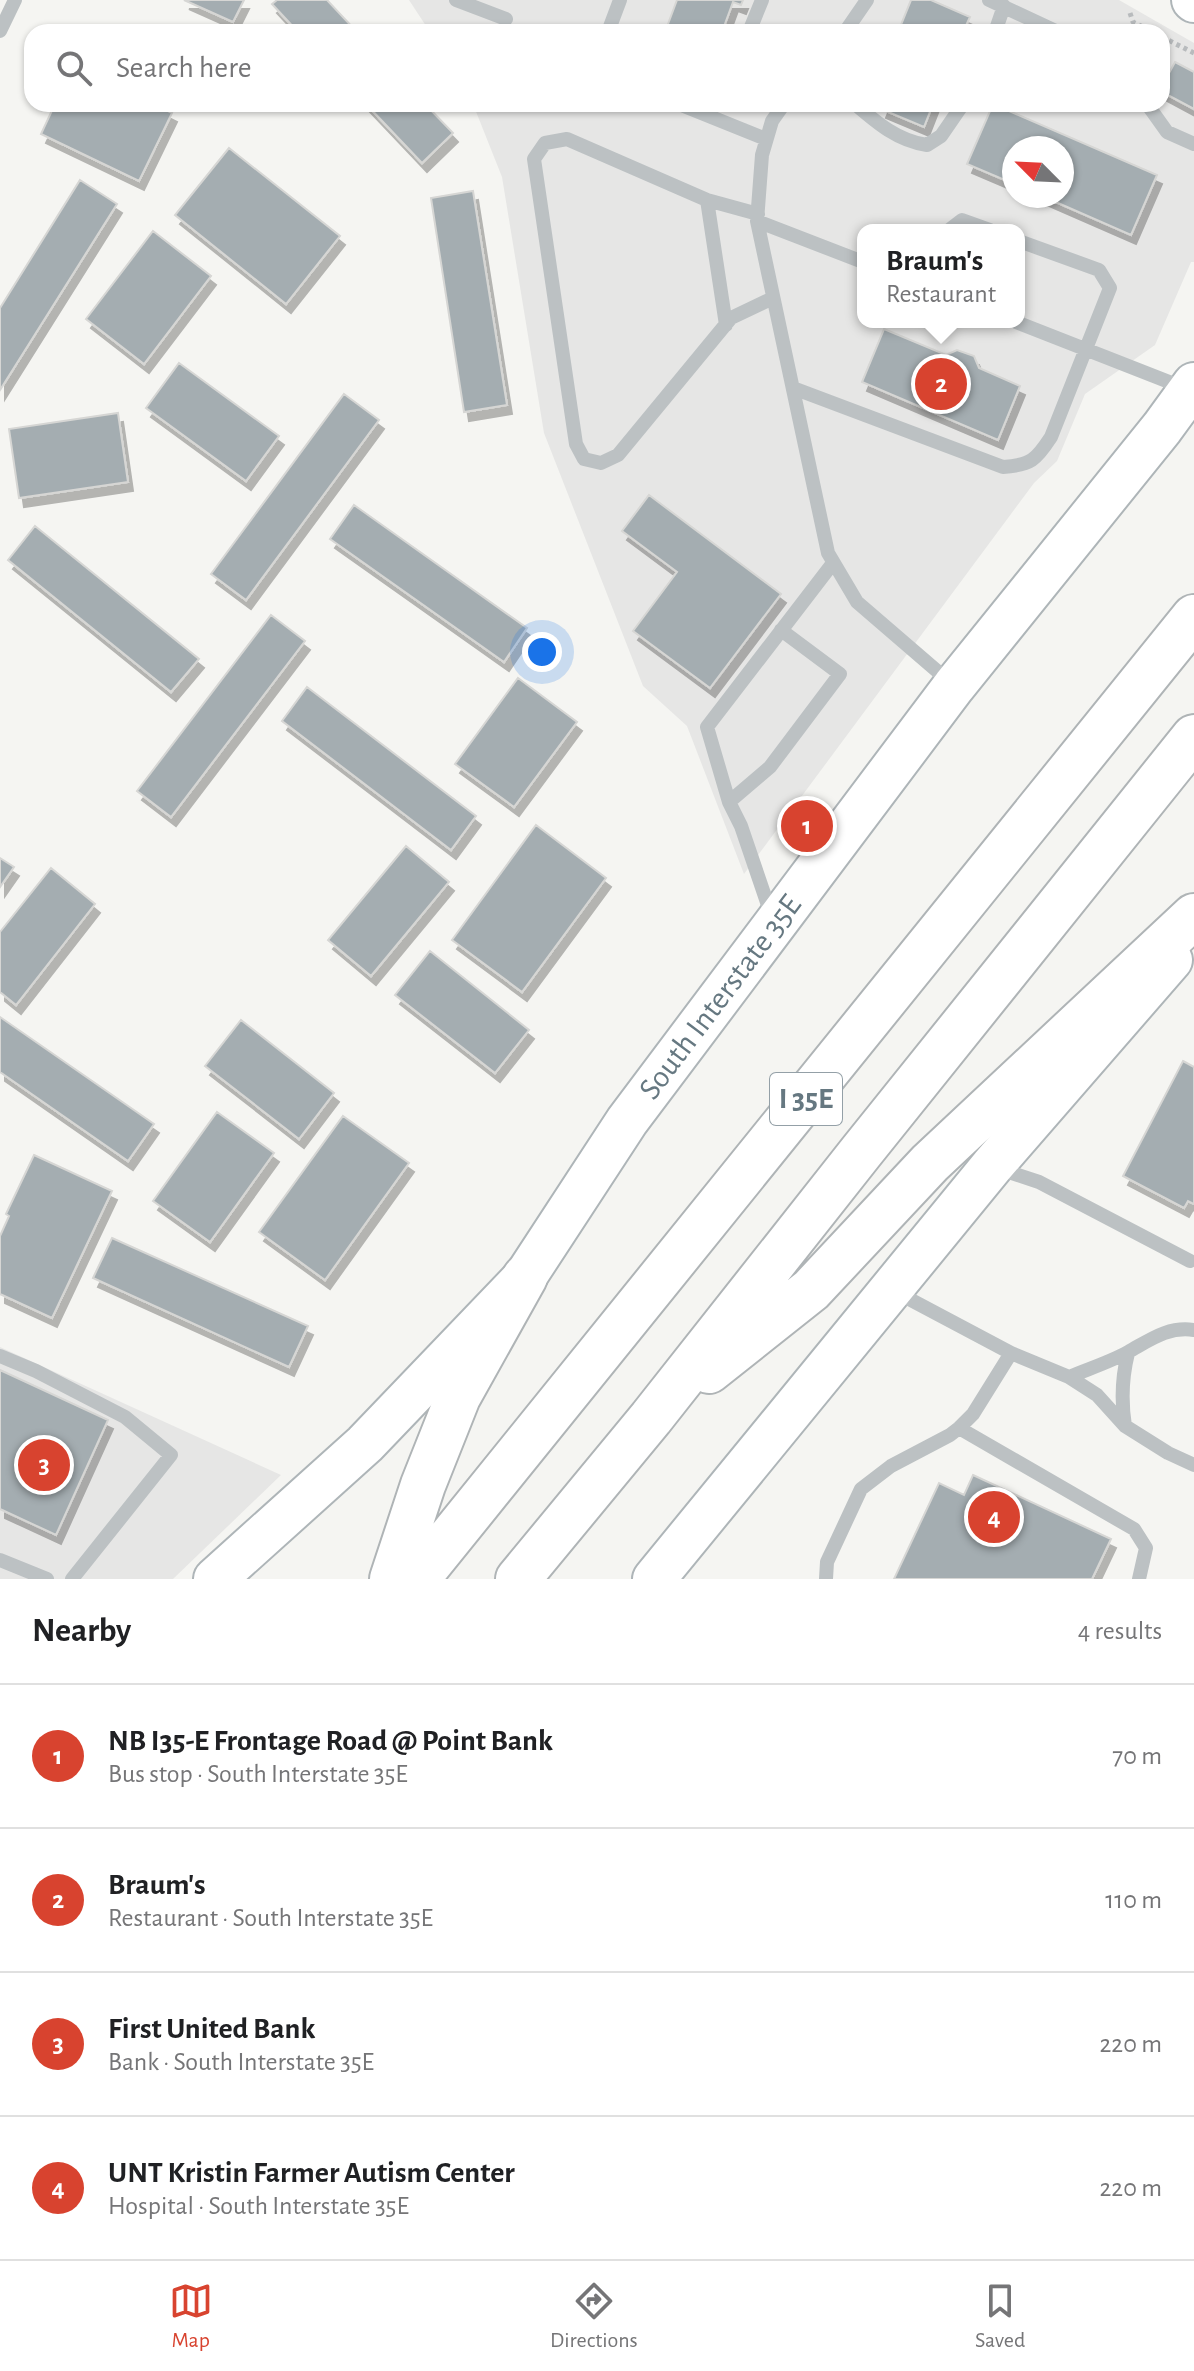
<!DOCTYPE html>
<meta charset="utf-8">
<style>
:root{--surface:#fff;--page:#f6f6f6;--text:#202124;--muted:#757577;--line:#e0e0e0;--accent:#d8432f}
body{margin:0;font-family:"Alegreya Sans",sans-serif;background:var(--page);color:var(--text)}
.compass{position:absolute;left:1002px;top:136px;width:72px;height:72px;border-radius:50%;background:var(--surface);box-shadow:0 2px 6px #0004;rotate:294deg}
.you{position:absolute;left:542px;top:652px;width:28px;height:28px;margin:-20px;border:6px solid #fff;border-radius:50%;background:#1a73e8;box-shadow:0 0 0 12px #1a73e833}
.badge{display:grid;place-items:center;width:52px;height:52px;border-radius:50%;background:var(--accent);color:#fff;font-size:26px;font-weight:700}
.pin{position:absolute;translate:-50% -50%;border:4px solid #fff;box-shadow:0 2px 8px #0006}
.popup{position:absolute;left:857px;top:224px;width:168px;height:104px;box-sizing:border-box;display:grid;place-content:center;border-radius:16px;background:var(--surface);filter:drop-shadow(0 2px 6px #0005);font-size:26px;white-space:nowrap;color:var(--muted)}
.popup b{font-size:30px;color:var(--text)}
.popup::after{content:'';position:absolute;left:50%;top:100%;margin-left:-16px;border:16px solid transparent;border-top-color:var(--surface)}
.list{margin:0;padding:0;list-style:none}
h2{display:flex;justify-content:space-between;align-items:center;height:104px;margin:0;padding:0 32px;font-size:34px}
h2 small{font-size:26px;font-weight:400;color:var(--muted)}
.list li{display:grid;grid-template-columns:52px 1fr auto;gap:24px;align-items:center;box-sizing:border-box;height:144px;padding:0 32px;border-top:2px solid var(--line)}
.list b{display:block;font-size:30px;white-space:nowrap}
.list p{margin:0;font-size:26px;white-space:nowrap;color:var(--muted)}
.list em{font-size:26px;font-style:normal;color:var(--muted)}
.icon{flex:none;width:44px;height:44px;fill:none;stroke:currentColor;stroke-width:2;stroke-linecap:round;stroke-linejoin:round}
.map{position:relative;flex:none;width:1194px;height:1579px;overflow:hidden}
.search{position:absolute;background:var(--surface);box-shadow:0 2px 6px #0004;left:24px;right:24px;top:24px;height:88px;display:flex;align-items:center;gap:20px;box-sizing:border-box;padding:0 28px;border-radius:24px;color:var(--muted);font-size:30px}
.sheet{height:680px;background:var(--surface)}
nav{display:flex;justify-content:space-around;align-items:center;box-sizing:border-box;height:112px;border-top:2px solid var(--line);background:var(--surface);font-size:22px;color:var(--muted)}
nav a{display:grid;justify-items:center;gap:4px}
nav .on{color:var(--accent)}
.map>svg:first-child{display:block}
</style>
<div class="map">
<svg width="1194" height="1579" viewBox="0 0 1194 1579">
<defs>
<filter id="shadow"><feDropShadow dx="5" dy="9" stdDeviation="0" flood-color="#0004"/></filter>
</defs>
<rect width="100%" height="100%" fill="#f5f5f2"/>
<!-- built -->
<path fill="#e6e6e5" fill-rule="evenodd" d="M409 0H1119L1194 43V262H1191L1155 345 1085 394 1057 461 1034 483 744 874 687 726 643 686 544 433 502 177 473 104H1162V32H430ZM1014 148H1062V196H1014ZM863 230H1019V322H863Z
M0 1347 281 1475 173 1579H0Z"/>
<!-- building -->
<path fill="#a4adb1" stroke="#d6d6d4" stroke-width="2" filter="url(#shadow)" d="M184 0H244L233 22Z
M277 0H327L357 32H298L272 4Z
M677 0H743L741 5 733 2 722 32H665Z
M911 0H931L970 17 963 32H898Z
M1175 62 1194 72V109L1162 92V86Z
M55 104H154L172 113 139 181 41 134Z
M366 104H425L453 133 422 163Z
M883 104H933L924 127 881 109Z
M993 104 1157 175 1131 235 1042 196H1062V148H1014V184L967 164Z
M229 148 340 236 286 304 175 215Z
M80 180 117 204 0 390V308Z
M473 191 507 405 464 412 431 198Z
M153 231 211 276 144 364 86 319Z
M884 329 946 355 957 350 974 356 979 368 1020 386 998 440 862 382Z
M179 363 279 436 246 481 146 408Z
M344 394 379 420 246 600 211 574Z
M118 413 128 482 19 498 9 429Z
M649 495 781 594 710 688 633 631 677 572 622 531Z
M354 505 527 628 504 662 330 539Z
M35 526 199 659 171 692 8 560Z
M271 615 305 641 171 817 137 791Z
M518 678 577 722 514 807 455 764Z
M307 687 476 816 451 850 282 721Z
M536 825 606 878 522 992 452 940Z
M406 846 449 882 371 976 328 940Z
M0 858 14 867 0 887Z
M51 868 95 904 16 1005 0 992V932Z
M430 951 529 1030 495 1073 395 995Z
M0 1017 154 1124 128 1161 0 1072Z
M241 1020 334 1093 299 1139 205 1066Z
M1183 1061 1194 1067V1204L1188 1201 1184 1208 1123 1176Z
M217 1112 274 1153 210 1242 153 1201Z
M343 1116 409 1163 325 1280 259 1232Z
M34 1155 112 1191 52 1318 0 1294V1236L9 1216 6 1214Z
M112 1238 308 1326 289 1367 93 1278Z
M0 1370 108 1420 56 1535 0 1509Z
M973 1475 1111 1539 1092 1579H894L939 1483 964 1495Z"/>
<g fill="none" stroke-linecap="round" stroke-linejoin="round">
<!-- secondary casing -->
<g stroke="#aeb5b8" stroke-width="46">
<path id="secondary" d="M1193 0 1194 1
M215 1579 365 1444 525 1277 627 1121 954 686 1162 428 1194 384
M654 1579 992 1166 1171 960"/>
</g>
<!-- motorway casing -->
<g stroke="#afb4b6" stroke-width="48">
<path id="motorway" d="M709 1371 811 1290 930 1163 1194 916
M392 1579 423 1485 458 1397 525 1277
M417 1579 1194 617
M518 1579 651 1418 861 1152 1194 737"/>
</g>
<!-- path -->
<path stroke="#b8bbbd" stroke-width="5" stroke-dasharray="4 4" stroke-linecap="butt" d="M1130 13 1133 22 1153 32
M1162 37 1194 53"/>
<!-- service -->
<path stroke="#bcc1c3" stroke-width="14" d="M456 0 506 19
M989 0 1058 32
M0 31 15 0
M608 32 620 0
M749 32 762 0
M845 32 867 0
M995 32 1004 6
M679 104 766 139
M784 104 772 121 762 155 757 221 828 553 857 602 951 683
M855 104C877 123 898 141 927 145L941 136 963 104
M1147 104 1167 132 1194 144
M707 200 726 325
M758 214 707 200 567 139 545 143 534 159 576 444 584 459 601 463 618 455 731 318 773 298
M757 221 863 262
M949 230 962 220 990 230
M1016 322 1187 389
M793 388 1003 467C1031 465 1036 460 1051 437L1110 288 1099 270 1019 241
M729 802 770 767 840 674 781 630
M772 917 741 826 729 802 707 727 833 563
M997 1168 1039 1182 1190 1261
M896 1292 1011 1353 1069 1377 1097 1395 1125 1426 1168 1453 1194 1465
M0 1356 36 1371 125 1417 171 1455 72 1579
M1069 1377C1088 1369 1110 1362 1128 1352 1150 1340 1168 1326 1194 1330
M1125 1426C1121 1401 1122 1377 1128 1353
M959 1428 1134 1529 1146 1548 1139 1579
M0 1560 47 1579
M826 1579 827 1562 861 1489 891 1466 950 1435 959 1428 973 1414 1011 1353"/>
<!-- secondary -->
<use href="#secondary" stroke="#fff" stroke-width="42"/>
<!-- motorway -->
<use href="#motorway" stroke="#fff" stroke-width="44"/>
</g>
<g text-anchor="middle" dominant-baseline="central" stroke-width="8" stroke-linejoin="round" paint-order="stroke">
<!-- shield labels -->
<rect fill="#fff" stroke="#94a0a7" stroke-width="2" x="770" y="1073" width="72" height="52" rx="6"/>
<g font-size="30" font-weight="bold" fill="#667881">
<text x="806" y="1099">I 35E</text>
</g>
<!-- street labels -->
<g font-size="32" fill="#667881" stroke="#fff">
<text transform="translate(720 997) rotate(-53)">South Interstate 35E</text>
</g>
</g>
</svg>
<svg class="compass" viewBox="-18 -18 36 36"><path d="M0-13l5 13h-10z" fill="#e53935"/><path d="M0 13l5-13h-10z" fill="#757577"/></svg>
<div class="you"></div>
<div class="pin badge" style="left:807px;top:826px">1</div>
<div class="pin badge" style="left:941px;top:384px">2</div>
<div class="popup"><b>Braum's</b>Restaurant</div>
<div class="pin badge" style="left:44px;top:1465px">3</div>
<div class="pin badge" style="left:994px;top:1517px">4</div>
<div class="search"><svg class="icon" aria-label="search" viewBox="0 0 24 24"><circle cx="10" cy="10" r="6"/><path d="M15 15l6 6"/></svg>Search here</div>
</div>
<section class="sheet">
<h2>Nearby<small>4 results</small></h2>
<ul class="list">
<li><span class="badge">1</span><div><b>NB I35-E Frontage Road @ Point Bank</b><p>Bus stop · South Interstate 35E</p></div><em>70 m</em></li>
<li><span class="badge">2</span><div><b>Braum's</b><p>Restaurant · South Interstate 35E</p></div><em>110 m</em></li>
<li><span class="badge">3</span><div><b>First United Bank</b><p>Bank · South Interstate 35E</p></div><em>220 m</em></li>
<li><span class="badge">4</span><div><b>UNT Kristin Farmer Autism Center</b><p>Hospital · South Interstate 35E</p></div><em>220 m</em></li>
</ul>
</section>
<nav>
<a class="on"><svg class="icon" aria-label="map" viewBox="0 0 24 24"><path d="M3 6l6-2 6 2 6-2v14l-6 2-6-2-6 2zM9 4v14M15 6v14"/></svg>Map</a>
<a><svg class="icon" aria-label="directions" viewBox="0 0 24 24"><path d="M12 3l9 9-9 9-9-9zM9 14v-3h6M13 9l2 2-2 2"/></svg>Directions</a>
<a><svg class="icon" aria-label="saved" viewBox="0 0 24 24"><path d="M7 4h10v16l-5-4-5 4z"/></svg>Saved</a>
</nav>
